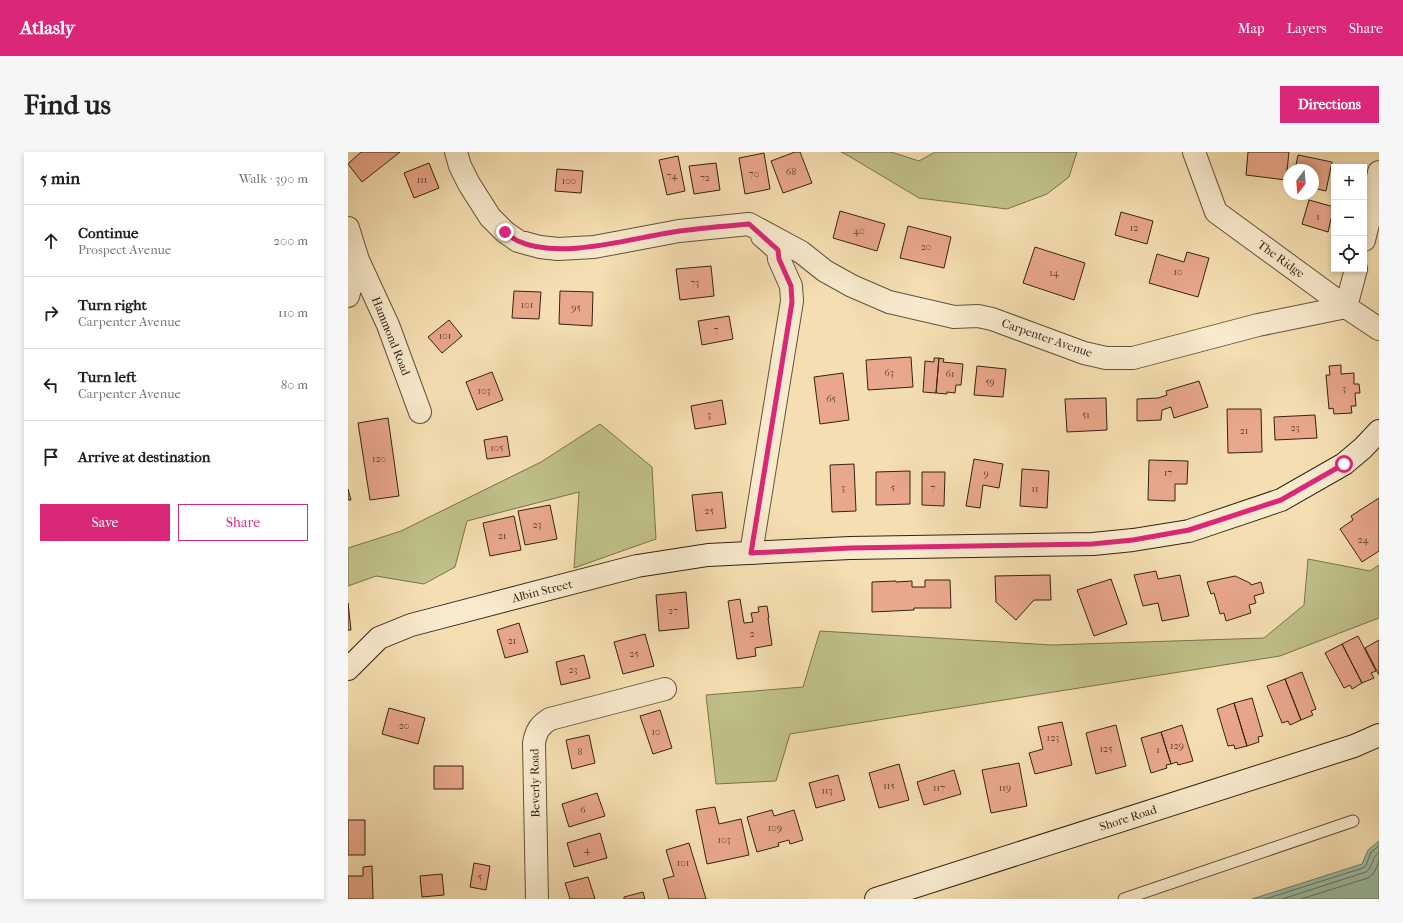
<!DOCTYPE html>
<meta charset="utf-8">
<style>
:root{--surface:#fff;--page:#f6f6f6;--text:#202124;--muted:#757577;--line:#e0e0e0;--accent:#db2777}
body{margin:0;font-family:"IM FELL French Canon",serif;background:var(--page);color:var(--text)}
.controls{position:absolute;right:12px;top:12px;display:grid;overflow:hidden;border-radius:0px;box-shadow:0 2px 6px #0003}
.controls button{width:36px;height:36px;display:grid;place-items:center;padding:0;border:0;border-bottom:1px solid var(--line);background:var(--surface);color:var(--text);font:20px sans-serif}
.compass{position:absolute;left:935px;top:12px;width:36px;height:36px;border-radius:50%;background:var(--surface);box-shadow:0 2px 6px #0003;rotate:196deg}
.stop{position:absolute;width:12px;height:12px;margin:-9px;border:3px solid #db2777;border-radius:50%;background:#fff}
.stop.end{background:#db2777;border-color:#fff;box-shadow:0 1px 4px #0008}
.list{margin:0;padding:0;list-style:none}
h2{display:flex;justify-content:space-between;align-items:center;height:52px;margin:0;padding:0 16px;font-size:17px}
h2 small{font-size:13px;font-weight:400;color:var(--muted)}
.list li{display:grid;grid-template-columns:26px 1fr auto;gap:12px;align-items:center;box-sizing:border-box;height:72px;padding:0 16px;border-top:1px solid var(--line)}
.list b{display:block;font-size:15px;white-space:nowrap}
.list p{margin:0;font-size:13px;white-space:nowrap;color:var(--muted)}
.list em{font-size:13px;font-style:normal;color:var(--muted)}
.actions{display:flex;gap:8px;padding:12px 16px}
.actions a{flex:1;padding:9px 0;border:1px solid var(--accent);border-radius:0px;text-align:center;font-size:14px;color:var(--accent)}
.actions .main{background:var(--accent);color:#fff}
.icon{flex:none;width:22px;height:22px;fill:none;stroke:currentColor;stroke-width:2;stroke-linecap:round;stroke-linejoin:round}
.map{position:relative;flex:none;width:1031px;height:747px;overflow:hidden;border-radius:0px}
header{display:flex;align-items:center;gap:24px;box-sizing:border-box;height:56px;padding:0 20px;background:var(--accent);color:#fff}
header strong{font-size:19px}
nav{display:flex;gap:22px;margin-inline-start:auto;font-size:14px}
.intro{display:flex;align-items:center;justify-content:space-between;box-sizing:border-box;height:96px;padding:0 24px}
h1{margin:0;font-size:28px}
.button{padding:10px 18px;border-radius:0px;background:var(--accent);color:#fff;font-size:14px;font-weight:700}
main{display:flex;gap:24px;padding:0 24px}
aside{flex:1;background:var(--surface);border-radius:0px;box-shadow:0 2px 6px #0003}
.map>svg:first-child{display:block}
</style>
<header>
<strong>Atlasly</strong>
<nav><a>Map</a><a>Layers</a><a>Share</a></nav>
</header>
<div class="intro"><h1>Find us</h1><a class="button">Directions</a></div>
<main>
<aside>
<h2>5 min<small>Walk · 390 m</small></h2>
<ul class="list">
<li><svg class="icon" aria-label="ahead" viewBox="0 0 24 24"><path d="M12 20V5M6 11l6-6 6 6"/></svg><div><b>Continue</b><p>Prospect Avenue</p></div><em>200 m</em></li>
<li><svg class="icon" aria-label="right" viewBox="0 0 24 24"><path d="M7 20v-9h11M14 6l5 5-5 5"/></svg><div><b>Turn right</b><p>Carpenter Avenue</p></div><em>110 m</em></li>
<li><svg class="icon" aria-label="left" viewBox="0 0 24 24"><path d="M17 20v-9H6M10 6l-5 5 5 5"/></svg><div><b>Turn left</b><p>Carpenter Avenue</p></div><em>80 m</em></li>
<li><svg class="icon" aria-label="arrive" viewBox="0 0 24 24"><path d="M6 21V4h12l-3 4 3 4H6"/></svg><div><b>Arrive at destination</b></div></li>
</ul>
<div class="actions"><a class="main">Save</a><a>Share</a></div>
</aside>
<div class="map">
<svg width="1031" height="747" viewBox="0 0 1031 747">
<rect width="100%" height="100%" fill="#f5dfb2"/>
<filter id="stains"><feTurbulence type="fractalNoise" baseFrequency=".005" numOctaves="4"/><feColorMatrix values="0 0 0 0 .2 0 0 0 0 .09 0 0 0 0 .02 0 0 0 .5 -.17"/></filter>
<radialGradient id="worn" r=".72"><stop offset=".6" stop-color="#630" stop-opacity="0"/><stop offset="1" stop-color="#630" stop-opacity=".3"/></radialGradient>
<!-- green -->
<path fill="#c0c089" stroke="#7a724e" d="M493 0H543L571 9 587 0H729L721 25 699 42 659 57 571 46 499 3Z
M252 272 304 315 308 387 226 416 231 340 119 369 107 415 76 432 28 424 0 434V396L53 379 193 310Z
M960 407 1022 419 1031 413V466L932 504 442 582 428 629 368 632 358 543 455 535 472 479 704 493 916 486 956 453Z"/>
<!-- water -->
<path fill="#9dbda7" stroke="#737f6c" d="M1031 689V747H904L1014 712 1020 698Z"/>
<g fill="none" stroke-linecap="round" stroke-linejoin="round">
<!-- shore -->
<path stroke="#69705d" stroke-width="1" d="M917 747 1015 716 1018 713 1023 700 1031 694
M934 747 1018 720C1025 715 1024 705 1031 700
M953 747 1020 726 1026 721 1031 710"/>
</g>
<!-- building -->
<path fill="#e9a78b" stroke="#352313" d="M13 0H52L14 30 0 12Z
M447 0H452L464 31 435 41 423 9Z
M900 0H941L938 28 898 23Z
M416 1 422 37 397 42 391 6Z
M950 3 984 10 978 39 965 36V18H947Z
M330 4 337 39 319 43 311 8Z
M81 11 91 36 66 46 56 21Z
M368 11 372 38 346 42 341 14Z
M209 17 235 19 233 41 207 39Z
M961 48 986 55 980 80 954 72Z
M492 59 537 72 529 99 485 86Z
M773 60 805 69 799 92 767 83Z
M560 74 603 85 596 116 552 106Z
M687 95 737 111 726 148 675 131Z
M839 100 861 106 850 145 801 131 809 102 836 110Z
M363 114 366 144 332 148 328 117Z
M166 139 193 140 191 167 164 166Z
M212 139 245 140 244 174 211 172Z
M381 164 385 187 354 193 350 169Z
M101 168 114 184 94 201 80 185Z
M563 205 565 235 520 238 518 208Z
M586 206H591L588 241 575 240 577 209 586 210Z
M591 206 596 207 595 210 615 212 613 233H608L607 241 599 240V242L588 241Z
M993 213V222L1006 221V232H1011L1012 241H1007L1008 254H1003L1004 261 986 262 985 256 981 257 978 223H982L981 214Z
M629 214 658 217 655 245 626 243Z
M144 220 155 248 129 258 118 230Z
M495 221 501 268 472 272 466 225Z
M851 229 860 255 826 266 823 255 814 258 813 268 789 269V247L810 246 819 243 818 239Z
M758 246 759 278 719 280 717 247Z
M374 248 378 272 347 277 343 254Z
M879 257H913L914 300 880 301Z
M967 263 969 286 927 288 926 265Z
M40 266 51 344 22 348 10 271Z
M159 284 162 304 139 307 136 288Z
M626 307 655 312 651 336 635 333 632 356 618 354Z
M801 308 840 309 839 332H827V349L800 348Z
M506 312 508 359 484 360 482 313Z
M674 317 701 319 699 356 672 354Z
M562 319V352L528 353V320Z
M574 320H597L596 354 574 353Z
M0 337 3 348H0Z
M374 340 378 376 348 379 344 343Z
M1031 346V399L1014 410 992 377 1005 368 1003 364Z
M202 353 209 387 177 393 170 359Z
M166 364 173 398 142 404 135 371Z
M808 419 810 427 832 423 841 464 814 469 810 451 795 454 786 423Z
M702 423 703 448H686L668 468 648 450 647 424Z
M887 424 902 431 903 433 913 430 916 441 906 444 908 451 901 453 903 461 878 469 876 461 872 462 866 441 863 442 859 430Z
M763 427 779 472 746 484 729 438Z
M577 428H602L603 456H566V458L524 460V430L548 429V430L564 429V435H577Z
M338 440 341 476 311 479 308 443Z
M392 447 396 471 405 470 403 461 411 460 410 455 419 454 421 466H420L424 493 407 496 408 504 389 507 380 449Z
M0 451 3 478H0Z
M171 471 180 500 157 506 149 478Z
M297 482 306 514 275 522 266 490Z
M1010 484 1028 519 1023 521 1026 526 1014 531 994 492Z
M1031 488V523L1017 496Z
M994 492 1014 531 1004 537 1002 533 996 536 977 501Z
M236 503 242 526 213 533 208 510Z
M954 520 968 557 963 559 965 563 953 568 937 527Z
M937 527 953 568 942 573 940 569 934 571 919 534Z
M904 546 915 584 910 585 911 590 899 594 886 551Z
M886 551 899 594 887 597 886 593 880 594 869 557Z
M41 556 77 566 70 592 34 582Z
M312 558 324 596 305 602 292 564Z
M714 570 724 613 687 622 681 601 695 597 690 575Z
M768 573 778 614 748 622 738 581Z
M834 573 845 609 830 613 829 610 823 612 813 580Z
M813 580 823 612 818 613 819 616 803 621 793 586Z
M241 583 247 611 224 617 218 588Z
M671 611 679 654 643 661 634 618Z
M551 612 561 648 531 656 521 621Z
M86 614H115V637H86Z
M606 618 613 642 576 653 569 630Z
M490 623 497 648 468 656 461 631Z
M249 641 257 664 221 675 214 652Z
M367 655 371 672 393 667 401 703 359 712 348 658Z
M424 658 426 664 446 658 455 688 442 692 441 688 430 691 431 694 409 700 399 665Z
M0 668H17V703H0Z
M252 681 259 706 226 715 219 691Z
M341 691 358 747H321L315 727 326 724 318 698Z
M126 711 142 714 138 738 122 735Z
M24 714 25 747H0V724H15V715Z
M94 722 96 743 74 745 72 724Z
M240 725 247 747H222L217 731Z
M295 740 297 747H276V745Z"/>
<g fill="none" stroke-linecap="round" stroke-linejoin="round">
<!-- service casing -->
<g stroke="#65523b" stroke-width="13">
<path id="service" d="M776 747 1005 669"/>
</g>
<!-- minor casing -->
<g stroke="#65523b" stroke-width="24">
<path id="minor" d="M108 0 112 14 121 32 142 65 157 80 170 89 192 95 210 97 246 95 331 79 401 72 453 100 477 119 504 134 541 150 606 165 630 164 644 167 736 201 758 206H785L910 173 998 155 1031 177
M846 0 868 60 998 155 1008 117
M0 76 10 108 0 144
M1016 88 1024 56 1031 20
M10 108 40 173 72 260
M403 401 444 149 443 134 431 107 430 98 414 84
M189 747 186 591C188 579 192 573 202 567L317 537"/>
</g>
<!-- secondary casing -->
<g stroke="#352313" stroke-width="24">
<path id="secondary" d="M0 517 31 486 63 473 289 414 360 403 502 396 745 392 785 388 841 379 933 348 996 312 1015 296 1031 279
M528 747 1006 594 1031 583"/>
</g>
<!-- service -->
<use href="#service" stroke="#f8eacd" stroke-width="11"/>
<!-- minor -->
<use href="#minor" stroke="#f8eacd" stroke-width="22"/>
<!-- secondary -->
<use href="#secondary" stroke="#f8eacd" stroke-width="22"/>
</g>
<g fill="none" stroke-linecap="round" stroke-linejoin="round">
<!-- route -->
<path stroke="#db2777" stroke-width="5" d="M157 80C161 83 165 87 170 89 213 109 286 85 332 79 355 76 378 74 401 72L430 98 431 107 443 134 444 150 403 401 502 396 744 392 785 388 841 378 933 348 996 312"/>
</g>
<g text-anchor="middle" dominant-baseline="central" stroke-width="3.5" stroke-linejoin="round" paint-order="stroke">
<!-- number labels -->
<g font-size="10" fill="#624431">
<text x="443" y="20">68</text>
<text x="406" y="22">70</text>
<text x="324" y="24">74</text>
<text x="357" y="26">72</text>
<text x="74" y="28">111</text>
<text x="221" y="29">100</text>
<text x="970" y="65">1</text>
<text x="786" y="76">12</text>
<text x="511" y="79">40</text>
<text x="578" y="95">20</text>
<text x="830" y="120">10</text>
<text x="706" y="121">14</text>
<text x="347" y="131">73</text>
<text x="179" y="153">101</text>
<text x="228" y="156">95</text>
<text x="368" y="178">7</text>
<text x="97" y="184">101</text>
<text x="541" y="221">63</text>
<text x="602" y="222">61</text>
<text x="642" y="230">59</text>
<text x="996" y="237">3</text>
<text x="136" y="239">103</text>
<text x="483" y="247">65</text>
<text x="361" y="263">3</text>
<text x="738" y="263">51</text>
<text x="947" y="276">23</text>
<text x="896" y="279">21</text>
<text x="149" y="296">105</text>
<text x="31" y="307">120</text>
<text x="820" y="321">17</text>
<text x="638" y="322">9</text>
<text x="495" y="336">3</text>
<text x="545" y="336">5</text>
<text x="585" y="336">7</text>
<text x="687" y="337">11</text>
<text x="361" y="359">25</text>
<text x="189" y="373">23</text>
<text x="154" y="384">21</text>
<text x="1015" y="388">24</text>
<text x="325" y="459">27</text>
<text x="404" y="482">2</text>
<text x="164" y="489">21</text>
<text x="286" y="502">25</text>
<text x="225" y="518">23</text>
<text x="56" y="574">20</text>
<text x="308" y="580">10</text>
<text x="705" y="586">123</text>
<text x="829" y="594">129</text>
<text x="758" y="597">125</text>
<text x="810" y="598">1</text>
<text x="232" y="600">8</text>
<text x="541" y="634">115</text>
<text x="591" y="636">117</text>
<text x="657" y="636">119</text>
<text x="479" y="639">113</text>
<text x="235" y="658">6</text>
<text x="427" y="676">109</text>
<text x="376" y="688">103</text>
<text x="239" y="698">4</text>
<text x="335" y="711">101</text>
<text x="132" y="725">5</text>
</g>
<!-- street labels -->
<g font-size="12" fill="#352313" stroke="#f8eacd">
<text transform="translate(933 107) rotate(36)">The Ridge</text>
<text transform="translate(43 184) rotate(68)">Hammond Road</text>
<text transform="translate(699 186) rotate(19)">Carpenter Avenue</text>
<text transform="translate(194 439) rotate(-14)">Albin Street</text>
<text transform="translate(187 631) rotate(-91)">Beverly Road</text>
<text transform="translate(780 666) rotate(-18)">Shore Road</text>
</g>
</g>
<rect width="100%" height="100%" filter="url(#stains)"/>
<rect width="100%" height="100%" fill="url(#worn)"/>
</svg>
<div class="controls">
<button>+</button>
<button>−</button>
<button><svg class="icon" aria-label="locate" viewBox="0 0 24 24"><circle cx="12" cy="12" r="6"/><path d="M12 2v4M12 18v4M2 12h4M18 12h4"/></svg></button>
</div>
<svg class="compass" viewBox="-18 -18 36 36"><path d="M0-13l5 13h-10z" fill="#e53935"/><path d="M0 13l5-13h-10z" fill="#757577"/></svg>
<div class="stop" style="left:996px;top:312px"></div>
<div class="stop end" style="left:157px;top:80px"></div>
</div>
</main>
